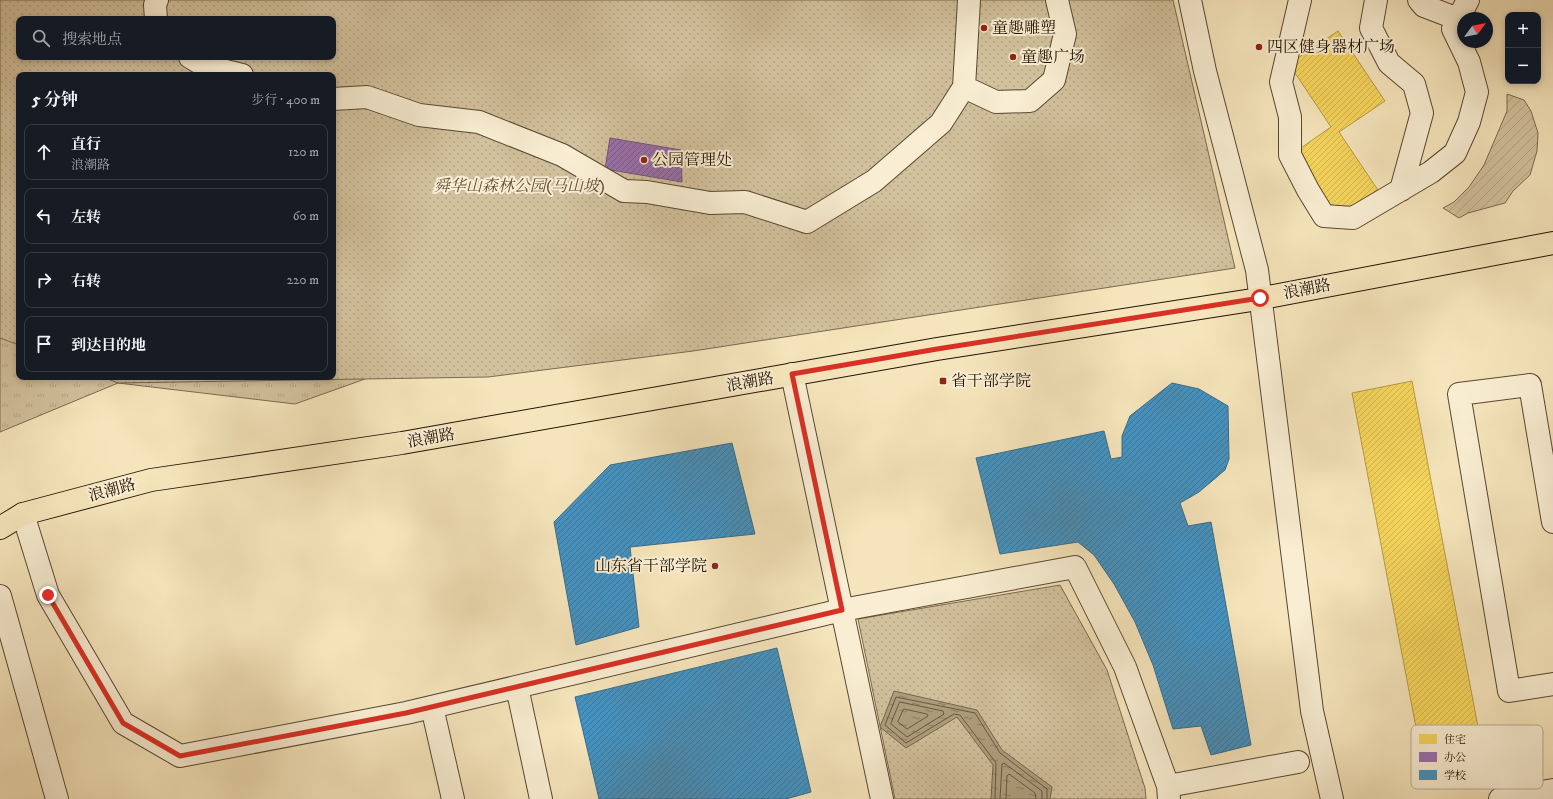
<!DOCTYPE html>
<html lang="zh">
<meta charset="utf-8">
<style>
:root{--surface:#171b24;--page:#20242c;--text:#f1f3f6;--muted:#9ea1a6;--line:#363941}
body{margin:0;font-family:"IM FELL DW Pica","Noto Serif SC",serif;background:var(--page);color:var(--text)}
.controls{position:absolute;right:12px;top:12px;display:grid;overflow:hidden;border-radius:8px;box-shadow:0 2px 6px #0003}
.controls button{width:36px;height:36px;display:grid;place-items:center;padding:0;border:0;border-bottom:1px solid var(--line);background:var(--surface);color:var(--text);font:20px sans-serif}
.compass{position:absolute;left:1457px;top:12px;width:36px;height:36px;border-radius:50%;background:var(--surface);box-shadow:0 2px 6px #0003;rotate:58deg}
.stop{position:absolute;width:12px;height:12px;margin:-9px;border:3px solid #d93025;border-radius:50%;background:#fff}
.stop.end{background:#d93025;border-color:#fff;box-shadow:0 1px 4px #0008}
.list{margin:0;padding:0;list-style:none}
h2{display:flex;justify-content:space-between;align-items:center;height:52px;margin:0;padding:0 16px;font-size:17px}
h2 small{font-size:13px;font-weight:400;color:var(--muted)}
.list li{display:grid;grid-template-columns:26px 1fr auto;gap:12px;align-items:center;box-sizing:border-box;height:56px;margin:0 8px 8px;padding:0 8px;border:1px solid var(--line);border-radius:8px}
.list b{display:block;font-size:15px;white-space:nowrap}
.list p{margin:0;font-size:13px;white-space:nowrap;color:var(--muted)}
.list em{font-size:13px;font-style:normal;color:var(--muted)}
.icon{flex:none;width:22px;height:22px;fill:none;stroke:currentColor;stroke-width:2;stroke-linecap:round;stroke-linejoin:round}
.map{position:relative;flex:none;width:1553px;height:799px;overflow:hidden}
.search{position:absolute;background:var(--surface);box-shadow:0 2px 6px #0003;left:16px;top:16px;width:320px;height:44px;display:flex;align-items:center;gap:10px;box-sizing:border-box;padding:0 14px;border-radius:8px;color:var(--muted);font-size:15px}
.panel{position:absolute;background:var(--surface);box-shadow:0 2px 6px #0003;left:16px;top:72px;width:320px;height:308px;border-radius:8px}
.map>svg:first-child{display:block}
</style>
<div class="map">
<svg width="1553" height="799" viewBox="0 0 1553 799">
<defs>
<pattern id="grass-tufts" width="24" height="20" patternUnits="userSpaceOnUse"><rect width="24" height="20" fill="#d2c19d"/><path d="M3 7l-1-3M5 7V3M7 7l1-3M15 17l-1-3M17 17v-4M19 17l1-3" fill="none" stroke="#b4a586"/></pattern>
<pattern id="park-dots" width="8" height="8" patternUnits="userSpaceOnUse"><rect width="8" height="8" fill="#d2c19d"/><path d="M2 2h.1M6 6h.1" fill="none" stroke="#b4a586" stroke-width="1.8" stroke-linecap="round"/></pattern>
<pattern id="garden-furrows" width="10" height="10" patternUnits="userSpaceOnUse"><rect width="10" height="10" fill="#d2c19d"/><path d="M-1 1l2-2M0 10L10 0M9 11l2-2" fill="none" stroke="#b4a586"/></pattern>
<pattern id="water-ripples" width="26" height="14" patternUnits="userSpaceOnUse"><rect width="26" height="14" fill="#ae9e7d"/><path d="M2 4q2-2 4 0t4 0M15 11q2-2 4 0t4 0" fill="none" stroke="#8d8064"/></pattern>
<pattern id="homes-hatch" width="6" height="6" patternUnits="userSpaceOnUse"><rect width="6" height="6" fill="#f6d55c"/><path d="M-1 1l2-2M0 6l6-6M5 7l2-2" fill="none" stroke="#d3b64e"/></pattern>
<pattern id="offices-hatch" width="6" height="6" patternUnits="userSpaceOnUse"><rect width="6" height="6" fill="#9970ab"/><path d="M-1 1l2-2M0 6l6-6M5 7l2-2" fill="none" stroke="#7c5b89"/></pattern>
<pattern id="schools-hatch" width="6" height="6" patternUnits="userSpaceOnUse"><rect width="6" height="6" fill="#4393c3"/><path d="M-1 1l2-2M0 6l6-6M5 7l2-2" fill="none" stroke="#38779c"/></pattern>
</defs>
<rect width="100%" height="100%" fill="#f6e5bc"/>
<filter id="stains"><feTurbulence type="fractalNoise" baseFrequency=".005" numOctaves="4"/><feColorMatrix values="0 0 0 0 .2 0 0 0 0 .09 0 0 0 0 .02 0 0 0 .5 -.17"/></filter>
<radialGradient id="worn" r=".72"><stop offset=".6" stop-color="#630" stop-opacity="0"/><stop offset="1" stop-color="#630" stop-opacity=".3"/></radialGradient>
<!-- grass -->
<path fill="url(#grass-tufts)" stroke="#7a6a50" d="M0 337 19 339V377H333V375L365 379 295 404 118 383 0 432Z"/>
<!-- park -->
<path fill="url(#park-dots)" stroke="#7a6a50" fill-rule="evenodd" d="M0 0H1173L1235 268 693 351 488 377 118 383 103 377H333V75H19V345L0 338ZM19 19H333V57H19Z
M1060 585 1107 670 1145 788 1146 799H895L858 619Z"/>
<!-- garden -->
<path fill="url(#garden-furrows)" stroke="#7a6a50" d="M1507 94 1524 100 1531 111 1538 133 1537 151 1530 175 1513 191 1505 203 1468 213 1459 218 1443 208 1454 202 1469 187 1484 165 1507 111Z"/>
<!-- water -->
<path fill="url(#water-ripples)" stroke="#76664c" d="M894 691 977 710 1002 750 1052 787 1050 799H991L993 765 957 717 906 748 880 727Z"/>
<!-- homes -->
<path fill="url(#homes-hatch)" stroke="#b79b41" d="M1338 31 1385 101 1339 132 1378 190 1338 217 1295 152 1331 127 1289 64Z
M1412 381 1479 732 1419 743 1352 393Z"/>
<!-- offices -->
<path fill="url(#offices-hatch)" stroke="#765479" d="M610 138 681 150 682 182 605 169Z"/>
<!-- schools -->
<path fill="url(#schools-hatch)" stroke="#396d89" d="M1172 383 1199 389 1228 406 1229 459 1225 470 1199 492 1180 503 1188 526 1211 522 1251 745 1211 755 1201 726 1173 729 1153 665 1135 622 1114 584 1094 555 1078 542 1000 554 976 458 1104 431 1111 459 1122 457V436L1130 416Z
M732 443 755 534 630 547 639 627 576 645 554 522 610 465Z
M777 648 811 792 786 799H599L575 697Z"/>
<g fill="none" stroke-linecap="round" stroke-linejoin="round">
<!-- shore -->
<path stroke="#685840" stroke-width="1" d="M900 702 943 711 944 714 907 737 891 724Z
M904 709 927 714 928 716 907 729 898 722Z
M995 799 996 763 960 715 954 714 906 743 885 725 896 697 975 713 1000 753 1047 789V799
M1000 799 1002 764 1004 763 1042 791V799
M1006 799 1007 776 1009 774 1035 793 1036 799"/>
<!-- minor casing -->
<g stroke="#584831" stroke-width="24">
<path id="minor" d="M1190 0 1205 71 1257 270 1312 711 1332 799
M1300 0 1281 82 1290 117V155L1308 190 1324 216 1353 218 1431 172 1455 153 1469 122 1477 92 1469 62 1453 29 1468 0
M1376 0 1371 28 1389 63 1414 84 1422 113 1401 190
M1419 0 1424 6 1458 19
M156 19 155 5 157 0
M190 57 205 66 242 75
M964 87 996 102 1030 101 1054 80 1065 34 1057 0
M333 99 367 97 419 115 479 122 562 155 624 191 647 192 710 203 745 202 807 222 874 181 941 123 964 87 969 0
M792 374 882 799
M23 514 48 595 123 723 180 756 406 713 842 610 1075 567 1125 667 1168 786
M1553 522 1530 385 1459 394 1509 691 1553 684
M0 596 57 799
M517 687 541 799
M432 707 453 799
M1169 799 1168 786 1298 762
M1500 799 1553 790"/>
</g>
<!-- major casing -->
<g stroke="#231303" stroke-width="24">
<path id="major" d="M0 528 23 514 151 480 402 443 937 349 1252 300 1553 243"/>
</g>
<!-- minor -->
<use href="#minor" stroke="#f9eed3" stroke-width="22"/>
<!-- major -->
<use href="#major" stroke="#f6e5bc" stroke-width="22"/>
</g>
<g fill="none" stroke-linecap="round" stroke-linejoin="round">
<!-- route -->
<path stroke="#d93025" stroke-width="5" d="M48 595 123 723 180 756 406 713 842 610 792 374 937 349 1260 298"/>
</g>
<!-- markers -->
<g fill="#8f2418" stroke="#f9eed3" stroke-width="1.5">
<circle cx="984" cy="28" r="4"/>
<circle cx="1259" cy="47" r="4"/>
<circle cx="1013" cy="57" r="4"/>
<circle cx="644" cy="160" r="4"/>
<rect x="939" y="377" width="8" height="8" rx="2"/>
<circle cx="715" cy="566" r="4"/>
</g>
<g text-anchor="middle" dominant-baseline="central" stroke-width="4" stroke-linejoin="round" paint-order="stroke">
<!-- poi labels -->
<g font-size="16" fill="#231303" stroke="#f9eed3" text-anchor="start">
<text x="992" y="28">童趣雕塑</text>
<text x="1267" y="47">四区健身器材广场</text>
<text x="1021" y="57">童趣广场</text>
<text x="652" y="160">公园管理处</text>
<text x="951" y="381">省干部学院</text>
<text x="707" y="566" text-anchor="end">山东省干部学院</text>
</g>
<!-- park labels -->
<g font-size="16" font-style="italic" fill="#605039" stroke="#f9eed3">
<text x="519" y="186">舜华山森林公园(马山坡)</text>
</g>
<!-- street labels -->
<g font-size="16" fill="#231303" stroke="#f9eed3">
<text transform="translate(1307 289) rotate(-11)">浪潮路</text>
<text transform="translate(750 382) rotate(-10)">浪潮路</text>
<text transform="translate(431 438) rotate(-10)">浪潮路</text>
<text transform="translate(112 490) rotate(-15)">浪潮路</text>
</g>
</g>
<!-- legend -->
<rect x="1411" y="725" width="132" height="64" rx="6" fill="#f9eed3" stroke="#b9ac95" stroke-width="1"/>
<rect x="1419" y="734" width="18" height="10" fill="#f6d55c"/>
<rect x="1419" y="752" width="18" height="10" fill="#9970ab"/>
<rect x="1419" y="770" width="18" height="10" fill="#4393c3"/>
<g font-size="11" fill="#231303">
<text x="1444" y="743">住宅</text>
<text x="1444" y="761">办公</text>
<text x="1444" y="779">学校</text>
</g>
<rect width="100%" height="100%" filter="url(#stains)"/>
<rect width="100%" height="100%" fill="url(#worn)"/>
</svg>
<div class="controls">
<button>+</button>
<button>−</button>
</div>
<svg class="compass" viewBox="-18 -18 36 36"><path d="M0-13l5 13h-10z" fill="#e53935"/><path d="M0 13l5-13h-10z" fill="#9ea1a6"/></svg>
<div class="stop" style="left:1260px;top:298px"></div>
<div class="stop end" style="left:48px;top:595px"></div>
<div class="search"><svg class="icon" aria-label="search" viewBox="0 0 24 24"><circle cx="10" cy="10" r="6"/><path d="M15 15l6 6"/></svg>搜索地点</div>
<section class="panel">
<h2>5 分钟<small>步行 · 400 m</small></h2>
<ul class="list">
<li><svg class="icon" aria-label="ahead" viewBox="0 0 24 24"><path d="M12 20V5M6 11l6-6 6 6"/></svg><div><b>直行</b><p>浪潮路</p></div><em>120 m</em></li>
<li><svg class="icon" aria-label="left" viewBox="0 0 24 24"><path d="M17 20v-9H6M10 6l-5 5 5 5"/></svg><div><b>左转</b></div><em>60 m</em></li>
<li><svg class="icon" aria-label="right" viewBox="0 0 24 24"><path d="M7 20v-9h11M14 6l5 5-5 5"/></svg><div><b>右转</b></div><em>220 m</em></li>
<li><svg class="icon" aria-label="arrive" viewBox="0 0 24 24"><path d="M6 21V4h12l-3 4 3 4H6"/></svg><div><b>到达目的地</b></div></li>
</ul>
</section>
</div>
